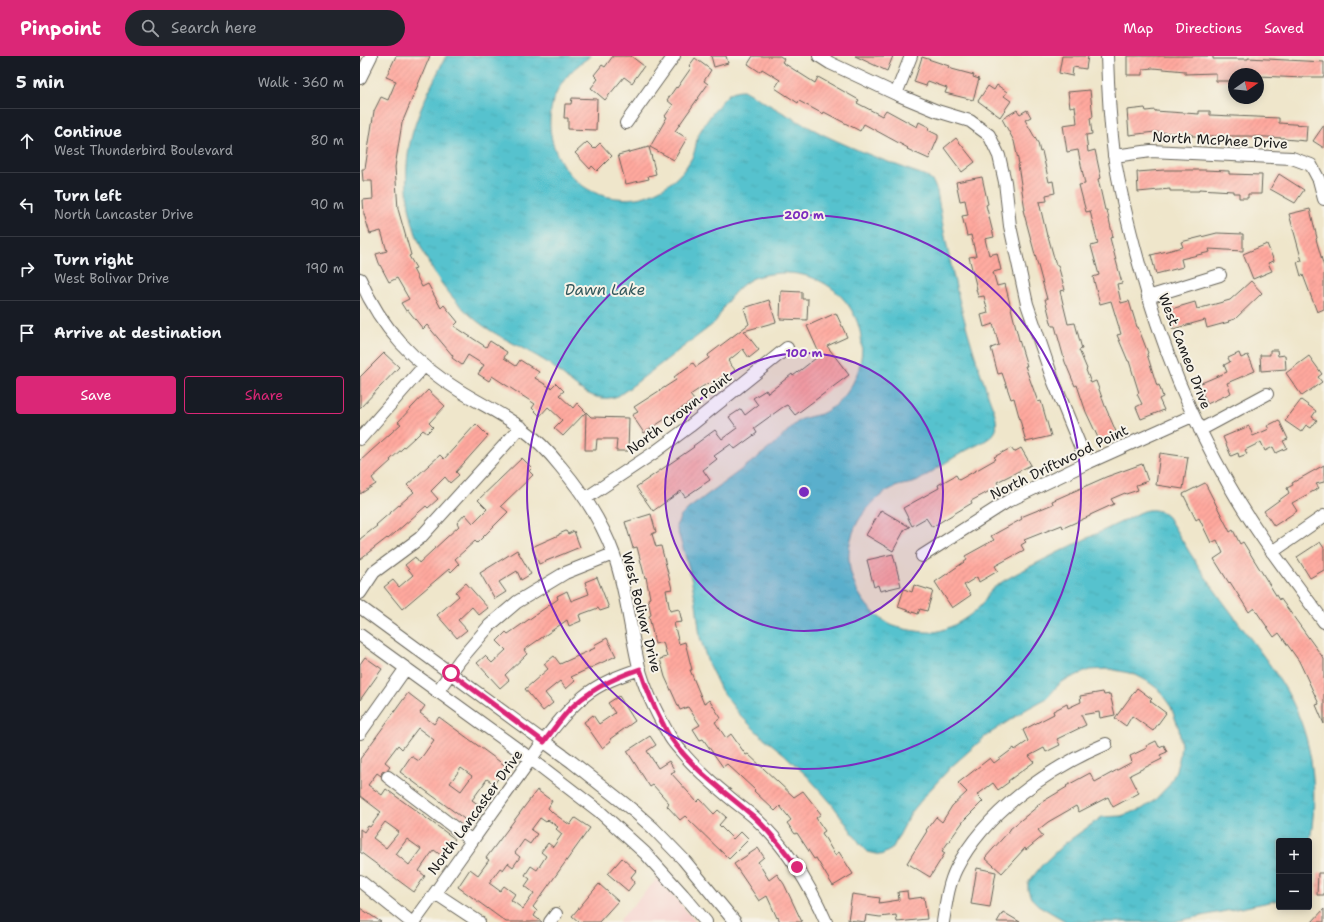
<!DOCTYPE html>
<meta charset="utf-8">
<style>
:root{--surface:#171b24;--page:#20242c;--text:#f1f3f6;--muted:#9ea1a6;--line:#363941;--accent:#db2777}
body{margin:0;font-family:"Shantell Sans",sans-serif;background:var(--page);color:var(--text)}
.controls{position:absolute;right:12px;bottom:12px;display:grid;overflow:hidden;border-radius:4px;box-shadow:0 2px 10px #0003}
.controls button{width:36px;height:36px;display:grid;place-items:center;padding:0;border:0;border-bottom:1px solid var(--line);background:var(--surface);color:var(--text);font:20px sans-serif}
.compass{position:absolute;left:868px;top:12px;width:36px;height:36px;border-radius:50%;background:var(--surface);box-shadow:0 2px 10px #0003;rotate:76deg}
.stop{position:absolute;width:12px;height:12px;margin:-9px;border:3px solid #db2777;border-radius:50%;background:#fff}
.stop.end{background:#db2777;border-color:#fff;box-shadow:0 1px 4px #0008}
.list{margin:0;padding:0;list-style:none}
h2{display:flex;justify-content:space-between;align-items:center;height:52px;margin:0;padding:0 16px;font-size:17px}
h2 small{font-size:13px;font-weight:400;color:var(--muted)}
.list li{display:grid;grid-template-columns:26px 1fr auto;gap:12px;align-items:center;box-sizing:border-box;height:64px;padding:0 16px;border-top:1px solid var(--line)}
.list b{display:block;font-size:15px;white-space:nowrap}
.list p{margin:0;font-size:13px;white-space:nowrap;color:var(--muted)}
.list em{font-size:13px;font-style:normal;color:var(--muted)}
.actions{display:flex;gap:8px;padding:12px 16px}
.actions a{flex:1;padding:9px 0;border:1px solid var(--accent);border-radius:4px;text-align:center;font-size:14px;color:var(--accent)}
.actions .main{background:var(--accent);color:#fff}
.icon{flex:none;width:22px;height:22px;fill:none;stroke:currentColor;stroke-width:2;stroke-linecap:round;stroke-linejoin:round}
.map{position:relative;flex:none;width:964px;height:866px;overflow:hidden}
header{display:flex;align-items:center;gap:24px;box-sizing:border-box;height:56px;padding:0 20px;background:var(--accent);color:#fff}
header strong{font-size:19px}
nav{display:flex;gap:22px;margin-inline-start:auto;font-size:14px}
.search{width:280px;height:36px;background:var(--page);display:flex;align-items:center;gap:10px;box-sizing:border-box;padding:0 14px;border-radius:22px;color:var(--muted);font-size:15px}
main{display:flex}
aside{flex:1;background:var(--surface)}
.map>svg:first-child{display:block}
</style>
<header>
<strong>Pinpoint</strong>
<div class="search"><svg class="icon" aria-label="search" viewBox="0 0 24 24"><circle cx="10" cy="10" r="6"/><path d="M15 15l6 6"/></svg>Search here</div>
<nav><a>Map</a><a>Directions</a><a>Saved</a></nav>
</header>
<main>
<aside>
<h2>5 min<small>Walk · 360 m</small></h2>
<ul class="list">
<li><svg class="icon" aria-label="ahead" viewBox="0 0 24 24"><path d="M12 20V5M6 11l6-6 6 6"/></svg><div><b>Continue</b><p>West Thunderbird Boulevard</p></div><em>80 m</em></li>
<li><svg class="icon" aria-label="left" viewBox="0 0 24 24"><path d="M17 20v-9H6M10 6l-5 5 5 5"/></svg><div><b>Turn left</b><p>North Lancaster Drive</p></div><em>90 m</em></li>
<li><svg class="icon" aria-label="right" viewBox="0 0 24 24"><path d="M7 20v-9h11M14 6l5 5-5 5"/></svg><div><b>Turn right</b><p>West Bolivar Drive</p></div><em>190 m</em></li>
<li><svg class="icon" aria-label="arrive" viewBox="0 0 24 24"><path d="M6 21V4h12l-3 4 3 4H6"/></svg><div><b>Arrive at destination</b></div></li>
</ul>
<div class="actions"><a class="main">Save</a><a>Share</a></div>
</aside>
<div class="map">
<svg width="964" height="866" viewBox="0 0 964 866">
<defs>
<pattern id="water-ripples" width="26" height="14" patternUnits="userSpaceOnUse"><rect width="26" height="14" fill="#56c2ce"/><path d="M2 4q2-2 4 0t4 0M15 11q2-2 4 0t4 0" fill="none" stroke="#4aa6b0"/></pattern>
<pattern id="building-hatch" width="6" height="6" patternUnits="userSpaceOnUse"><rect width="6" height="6" fill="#ffa89e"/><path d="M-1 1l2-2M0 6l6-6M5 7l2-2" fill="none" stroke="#da9088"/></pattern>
</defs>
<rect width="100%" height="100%" fill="#f7f3e8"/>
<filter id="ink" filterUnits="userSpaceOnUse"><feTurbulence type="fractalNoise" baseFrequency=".025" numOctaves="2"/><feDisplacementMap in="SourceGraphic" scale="8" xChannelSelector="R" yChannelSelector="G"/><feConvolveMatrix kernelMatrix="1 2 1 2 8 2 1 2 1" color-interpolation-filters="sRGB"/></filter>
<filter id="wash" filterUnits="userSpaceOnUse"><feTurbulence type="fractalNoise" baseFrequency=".012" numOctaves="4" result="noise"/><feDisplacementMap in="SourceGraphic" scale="16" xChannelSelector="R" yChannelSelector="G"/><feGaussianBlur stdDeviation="0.9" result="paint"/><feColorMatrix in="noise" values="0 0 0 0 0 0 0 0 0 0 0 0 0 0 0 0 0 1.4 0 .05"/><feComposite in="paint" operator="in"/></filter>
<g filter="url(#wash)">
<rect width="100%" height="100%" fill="#efe6cb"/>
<!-- built -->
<path fill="#f7d0cd" d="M298 822 336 866H258Z"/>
<!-- water -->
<path fill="url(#water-ripples)" stroke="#396f75" d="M86 0H231C215 10 203 22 195 40 177 83 208 138 256 142 267 143 278 143 288 139 306 132 320 122 330 105 336 96 335 89 338 80 340 73 363 42 369 38 373 35 378 34 383 34 410 49 436 65 464 79 497 95 531 107 566 120L573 126 577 135C589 211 607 283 634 355 636 362 638 370 635 376 629 385 616 389 607 394 590 403 575 414 558 425 553 428 544 428 538 430 524 434 512 447 503 458 475 496 491 547 531 569 540 573 563 577 573 576 588 575 612 560 622 548 625 544 627 539 630 535 642 524 662 515 677 507 708 491 740 476 772 461 785 453 796 450 808 461 827 493 847 525 870 555 886 578 905 600 920 624 953 675 960 732 949 791V785H919V844L813 866H707L678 849 671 842 668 834V827L682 809 704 788 742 761 761 760 782 753 795 744 809 729 815 717 819 704 821 690 819 673 811 651 798 633 787 625 774 618 750 613 729 614 701 626 687 642 665 654 626 680 592 710 568 736 551 757 532 793 521 799 508 796 501 789 472 748 449 722 424 698 399 678 379 658 361 634 348 607 340 581 336 547 329 512 316 470 321 460 328 453C356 432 384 412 411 391 421 383 430 371 440 364 446 361 454 360 461 358 473 352 483 344 490 332 523 278 483 214 420 217 409 218 397 219 388 225 380 230 372 239 367 246 361 254 359 263 352 269L268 333C265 335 261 338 258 340 228 351 207 319 185 305 163 291 137 281 117 265 61 219 33 146 53 75 61 49 74 24 86 0Z"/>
<g id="blocks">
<!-- building -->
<path fill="url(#building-hatch)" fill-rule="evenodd" d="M36 0H70L42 67 35 111 38 153 51 199 49 200 56 212 53 213 62 231 68 228 81 252 84 249 98 266 94 270 126 291 130 285 147 296 144 302 156 310 160 304 179 316 175 322 191 332 196 327 204 335 199 339 213 352 217 347 231 361 269 362 268 395H256L257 383H237L236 394H225L226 356 203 380 194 372 202 364 188 351 180 360 172 352 175 348 132 320 129 325 118 318 124 309 108 299 102 309 92 302 93 300 67 269 63 273 48 254 46 255 41 247 49 243 37 222 29 226 19 207 16 198 27 195 21 175 10 178 4 158 3 144 13 143 12 125H3L2 113H5L14 55 21 41 28 44 36 25 26 21Z
M253 0H271L284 10 272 27 264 21 245 44 231 32 238 23 234 19 242 9 245 11Z
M351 0H366L368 7 354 11Z
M393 0H420L424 3 422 6 455 27 458 21 499 44 497 47 522 60 526 54 557 71 559 66 569 71 568 74 578 79V82L569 103 547 93 548 92 504 68 500 75 464 56 463 58 439 45 438 47 415 32 420 24 402 13 400 16 388 8Z
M495 0H533L527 15Z
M702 0H728L726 13 713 11 712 20 699 17Z
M767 0H853V3H888V2L964 6V21H943V22L898 20V18H874V25H856V17L825 18V15L793 12 783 13V19H767Z
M562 1 589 10 588 12 614 19 613 21 619 23 613 44 585 37 587 32 568 25 566 30 554 26Z
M335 2 351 14 344 25 348 28 315 75 327 82 314 104 290 91 307 61 305 60 313 49 307 44 316 31 317 32 331 12 329 10Z
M637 29 647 36 644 40 651 45 640 61 618 45 628 30 634 34Z
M730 34 733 61 730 62 732 78 726 79 728 96 735 94 741 122 738 123 745 154H747L753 181 750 182 762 227 757 228 761 247 769 245 777 271H778L788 297 787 298 797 330 799 329 803 341 799 343 804 354 781 363 776 351 782 348 777 338 779 337 769 305H768L757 279 761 278 751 245 740 248 733 221 739 219 731 190 738 188 730 155 726 156 719 129 725 128 718 94 707 96 703 69 717 67 715 50 710 51 708 36Z
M212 42 237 43 236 74 208 73V62H204L205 48H211Z
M785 52 786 55 795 54V55L839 58V55H850V59L919 62V67L947 69 946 85 924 83V82L888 80H832V78L795 76 769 79 767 54Z
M657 54 660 58 667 54 671 61 665 64 678 87 680 96 682 95 689 126 693 125 695 137 686 139 687 145 679 146 687 180H688L696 209H698L705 234 700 235 708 268 715 267 722 293 719 294 727 313 726 314 731 327 736 325 745 350 757 378 740 386 726 356 717 329 715 330 705 306 695 270H692L685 243H687L663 154H665L658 109 659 108 654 85 642 63Z
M964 69V92L953 85Z
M596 82 615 106 602 116 584 92Z
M227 86 234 93 240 87 252 100 237 115 232 110 230 113 215 97Z
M289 91 296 118 288 120 289 123 266 128 258 99Z
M804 114H844L869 115V118L902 119 901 138H888V142H879V137H873V135L839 133V135H810V133L778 136 777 116Z
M919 118 944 134 935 147 910 133Z
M622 121 628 148 626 149 634 181 625 183 629 199 637 197 641 214 633 216 637 230 645 228 659 284 667 310H665L678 346 681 345 691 380 666 386 654 342 651 343 642 317 638 318 631 292 639 289 633 268 624 271 621 259 628 257 624 240 618 241 616 233H617L609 201 616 200 611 179 607 180 602 160 608 159 605 144 600 145 596 126Z
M950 153 957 182 956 183 964 211V253L957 256 943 219 941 220 937 206 942 205 929 158Z
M857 177 883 178V195L849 193 850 196 821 203 823 211 796 218 791 199 823 191 821 186Z
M907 188 914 205 908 207 912 215 893 223 883 198Z
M891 225 902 237 875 263 868 265 869 266 847 272 845 264 813 273 808 254 835 246 837 253 870 244Z
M421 235 442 236V243H448L447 264 420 263Z
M409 244 416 266 384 275 399 294 389 302 383 293 368 305 375 314 365 322 363 320 350 329 348 327 330 339 334 344 284 377 272 359 278 356 274 351 316 324 314 321 333 307 336 311 349 302 348 299 389 268 384 252Z
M476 257 487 281 467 290 489 319 435 359 427 349 423 351 394 372 397 377 375 393 371 388 354 400 357 403 343 414 350 424 325 441 321 435 293 455 276 431 334 391 333 390 355 374 362 383 377 372 369 361 381 353 385 359 398 349 393 342 406 334 408 337 432 318 433 320 460 299 447 270Z
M910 294H917L918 300 925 299 926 313 901 315 900 299H910Z
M24 297 39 311 0 352V321Z
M879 297 881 302 888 299 895 315 867 327 871 337 847 348 839 328 867 316 864 309 870 306 868 302Z
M949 300 962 318 958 321 962 326 942 340 926 317Z
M68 334 85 350 69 367 73 371 67 377 63 374 55 382V381L30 404 31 405 12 422 16 428 0 438V405L41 368 38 366Z
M941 344 956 355 952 361 957 364 951 372 946 369 941 376 925 365Z
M919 364 928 383 923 385 927 392 916 397 913 391 905 395 901 386 885 394 887 398 879 401 878 397 871 400 863 381 889 370 893 380 909 373 907 370Z
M116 368 128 380 96 416 99 419 90 427 85 421 71 435 78 443 68 452 66 450 28 483 27 482 0 503V483L17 470 16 469 54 436 47 429 80 399 84 403Z
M651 392 654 396 661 392 671 409 637 426 639 430 611 445 612 447 572 471 566 462 552 470 543 452 579 432 578 429 596 419 599 424 636 403 634 401Z
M800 397 828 401 823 433 796 429Z
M162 402 172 412 169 415 173 419 141 450 148 456 117 487 115 485 95 503 99 508 91 516 89 513 42 553 24 531 33 524 39 531 53 519 45 509 55 501 59 507 99 470 97 467 105 458 113 467 127 453 118 444Z
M782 408 788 425 776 429 778 434 766 438 765 437 751 443 754 448 730 459V460L703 472 702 469 664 484 666 486 661 489 664 494 635 510 638 515 619 526 617 521 604 529 611 539 592 552 575 526 607 504 605 500 634 484 631 480 662 463 661 461 693 448 692 445 746 421Z
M964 409V426L956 428 959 432 932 447 937 455 914 470 904 455 929 437 927 432 933 429 932 427Z
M845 427 870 476 873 474 880 488 883 486 919 544 920 542 964 603V668L956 649 959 648 939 605 919 577 914 581 894 552 889 556 870 526 869 527 854 503 863 497 857 484 851 487 839 462 836 464 823 438Z
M521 454 550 471 545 473 533 495 506 479Z
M291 458 296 476 292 478 296 491 301 490 312 533 306 534 310 555 319 553 322 566 314 567 319 588 325 586 332 614H330L344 648 349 644 361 662 355 666 366 682 371 678 386 699 388 698 434 741 443 735 461 758 456 762 465 775 462 777 475 799 479 796 493 818 473 830 456 802 454 803 437 777 435 778 427 767 431 764 420 750 415 755 394 735 395 734 367 708 363 711 343 683 340 684 333 673 340 669 328 651 320 654 305 621 300 603 307 601 303 586 295 588 289 560 291 559 288 543 290 542 286 521 285 522 277 491 273 492 265 466Z
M206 475 208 478 214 475 220 491 179 508 172 491 199 479V478Z
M960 486 964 492V514L950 522 937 501Z
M157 494 171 518 161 524 157 515 139 526 146 536 135 543 120 517Z
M533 498 541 530 520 535 518 529 514 531 507 504Z
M237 521 249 552 240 555 238 552 219 559 221 565 209 570 207 564 164 594 167 598 145 619 149 624 140 632 117 607 125 600 132 607 146 594 137 585 146 576 148 578 198 543 197 540 207 535 211 545 229 538 225 526Z
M106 527 128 552 119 559 112 551 98 564 107 574 97 582 77 559 99 540 96 536Z
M554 529 573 535 567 555 560 553 558 558 538 551 544 533 552 536Z
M247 582 256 600 211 621 215 625 206 633 200 625 185 637 193 647 183 655 165 633 188 613 184 608 194 600 200 608 235 592 234 589Z
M5 601 22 613 0 644V608Z
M777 632 792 643 790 645 806 657 793 675 772 660 766 670 755 662Z
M743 636 744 639 750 638 755 659 740 662 739 656 721 659 726 669 697 683 700 689 686 696 684 692 669 700 674 706 648 725 649 726 638 734 633 727 617 739 623 745 605 763 582 795 585 797 570 821 547 807 567 775 566 774 576 761 582 766 592 750 607 736 598 727 630 702 634 707 654 692 655 694 668 685 663 674 694 658 693 655 707 648 708 652 721 646 720 640Z
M48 637 65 650 60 657 74 668 79 661 147 711 134 728 127 723 123 729 112 744 119 749 107 765 40 716 51 700 59 705 74 684 58 672 42 693 38 689 25 706 30 710 27 714 22 716 21 720 17 717 8 729 22 739 26 733 95 783 82 800 74 794 70 799 59 815 65 820 54 836 0 796V773L4 776 8 770 10 771 21 756 0 740V703ZM101 712 112 720 101 735 90 727ZM25 766 39 776 26 792 13 782ZM47 783 61 793 49 809 36 798Z
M259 640 275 665 250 683 251 685 242 692 224 666 233 659 239 668 255 657 248 647Z
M290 680 296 689 287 695 298 712 309 705 315 715 311 717 337 746 340 743 354 758 358 754 366 761 359 769 373 783 381 775 389 783 369 803 325 760 320 764 307 750 309 747 293 729 290 731 267 695Z
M796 685 799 691 804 689 807 696 800 699 802 703 770 719 779 737 753 751 748 741 719 756 716 750 688 766 678 774 683 780 666 794 665 792 642 817 625 802 650 774V773L678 750 677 749 707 731 706 730 730 717 735 726 772 706 770 700 787 692 786 690Z
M177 734 192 745 188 752 193 757 210 769 215 762 230 772 173 851 177 855 174 860 182 866H146L98 831 110 813 118 819 129 804 126 802ZM180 762 186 766 188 764 198 771 196 773 202 778 193 791 188 787 181 796 186 800 177 814 171 810 165 819 170 823 165 830 174 837 163 853 151 844 155 838 144 830 140 835 129 827 140 812 143 814 148 807 153 811 160 801 155 797 164 784 170 788 177 778 171 774Z
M398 792 404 801 398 806 409 824 417 818 424 828 442 866H420L418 861 417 862 407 840 399 845 374 808Z
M262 802 276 815 271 821 275 826 268 835 248 818Z
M617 812 636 816 630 851 611 848Z
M958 817H964V839H957Z
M239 828 258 845 239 866H219L212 860Z
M547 835 548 843 564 841 567 863 537 866 536 859 520 861 506 859 505 866 488 864 492 838 520 842 519 847 539 844 538 836Z
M0 852 21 866H0Z
M964 853V866H952Z
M643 856 660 866H637Z"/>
</g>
</g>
<g filter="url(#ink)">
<use href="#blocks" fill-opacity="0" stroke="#666359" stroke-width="1"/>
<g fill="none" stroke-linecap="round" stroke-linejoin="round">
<!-- minor casing -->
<g stroke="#666359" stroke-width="14">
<path id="minor" d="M459 0 470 7 536 38 577 55 610 65 629 79 639 100 645 126 650 170 667 248 693 324 727 407
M747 0C748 33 750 66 754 99 760 136 769 172 779 208 800 285 829 359 869 429 896 477 931 521 964 566
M0 22 11 0
M536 38 551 0
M266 67 314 0
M754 100 791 95 932 102 951 109 959 124 964 143
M0 223C21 272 54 307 100 335 119 347 141 357 160 371 174 381 190 397 201 411 223 437 242 466 254 499 267 535 270 574 279 611 285 635 297 658 309 679 312 685 317 690 321 695 335 712 352 727 369 741 377 748 386 754 394 761 426 790 449 827 466 866
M788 241 860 219
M840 374 907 338
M0 383 64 310
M226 442 295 396 330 370 427 292
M912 496 964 460
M562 500 648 445 727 407 832 360
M0 537 14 516 60 482 161 371
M0 551 212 706 275 756 293 772 323 803 375 866
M0 579 171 703 240 756 285 797 323 839 346 866
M77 636 100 604 130 569 157 546 205 517 253 498
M0 677 46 612
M28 721 112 785
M0 825 51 866
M75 837 119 866
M54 866C90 817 124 767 160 718 179 692 198 662 223 641 240 627 259 620 280 613
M190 866 196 858
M583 866C586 848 588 829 596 813 625 756 689 712 746 688"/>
</g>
<!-- minor -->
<use href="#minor" stroke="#fff" stroke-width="12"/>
</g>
</g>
<g fill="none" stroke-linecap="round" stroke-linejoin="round" filter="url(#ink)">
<!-- route -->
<path stroke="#db2777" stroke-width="5" d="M91 617 184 686C192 675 200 664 209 654 229 634 253 622 280 613 286 631 293 649 302 666 305 671 307 678 311 682 333 714 364 735 393 760 410 775 423 793 437 811"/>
</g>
<!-- distance rings -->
<circle cx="444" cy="436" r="139" fill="#7b2cbf" fill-opacity=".12"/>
<g fill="none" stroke="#7b2cbf" stroke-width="2">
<circle cx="444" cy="436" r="139"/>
<circle cx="444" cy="436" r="277"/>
</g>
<g text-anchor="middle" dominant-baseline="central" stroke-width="4" stroke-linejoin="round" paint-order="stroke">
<!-- street labels -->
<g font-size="14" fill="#1c1c1c" stroke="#f7f3e8">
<text transform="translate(860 84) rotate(3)">North McPhee Drive</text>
<text transform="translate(825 295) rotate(69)">West Cameo Drive</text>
<text transform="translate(319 357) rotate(-37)">North Crown Point</text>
<text transform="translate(699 406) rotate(-26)">North Driftwood Point</text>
<text transform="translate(282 556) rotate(76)">West Bolivar Drive</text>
<text transform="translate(115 756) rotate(-54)">North Lancaster Drive</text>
</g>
<!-- water labels -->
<g font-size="15" font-style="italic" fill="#30565a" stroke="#f7f3e8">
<text x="245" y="234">Dawn Lake</text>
</g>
</g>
<circle cx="444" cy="436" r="6" fill="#7b2cbf" stroke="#f7f3e8" stroke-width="2"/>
<g font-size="12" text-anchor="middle" font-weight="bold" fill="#7b2cbf" stroke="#f7f3e8" stroke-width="4" stroke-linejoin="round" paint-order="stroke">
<text x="444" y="163">200 m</text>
<text x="444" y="301">100 m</text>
</g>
</svg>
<div class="controls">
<button>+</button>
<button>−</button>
</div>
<svg class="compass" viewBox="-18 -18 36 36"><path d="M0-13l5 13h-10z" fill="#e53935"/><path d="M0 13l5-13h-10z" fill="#9ea1a6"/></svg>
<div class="stop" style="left:91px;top:617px"></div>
<div class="stop end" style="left:437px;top:811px"></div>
</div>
</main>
